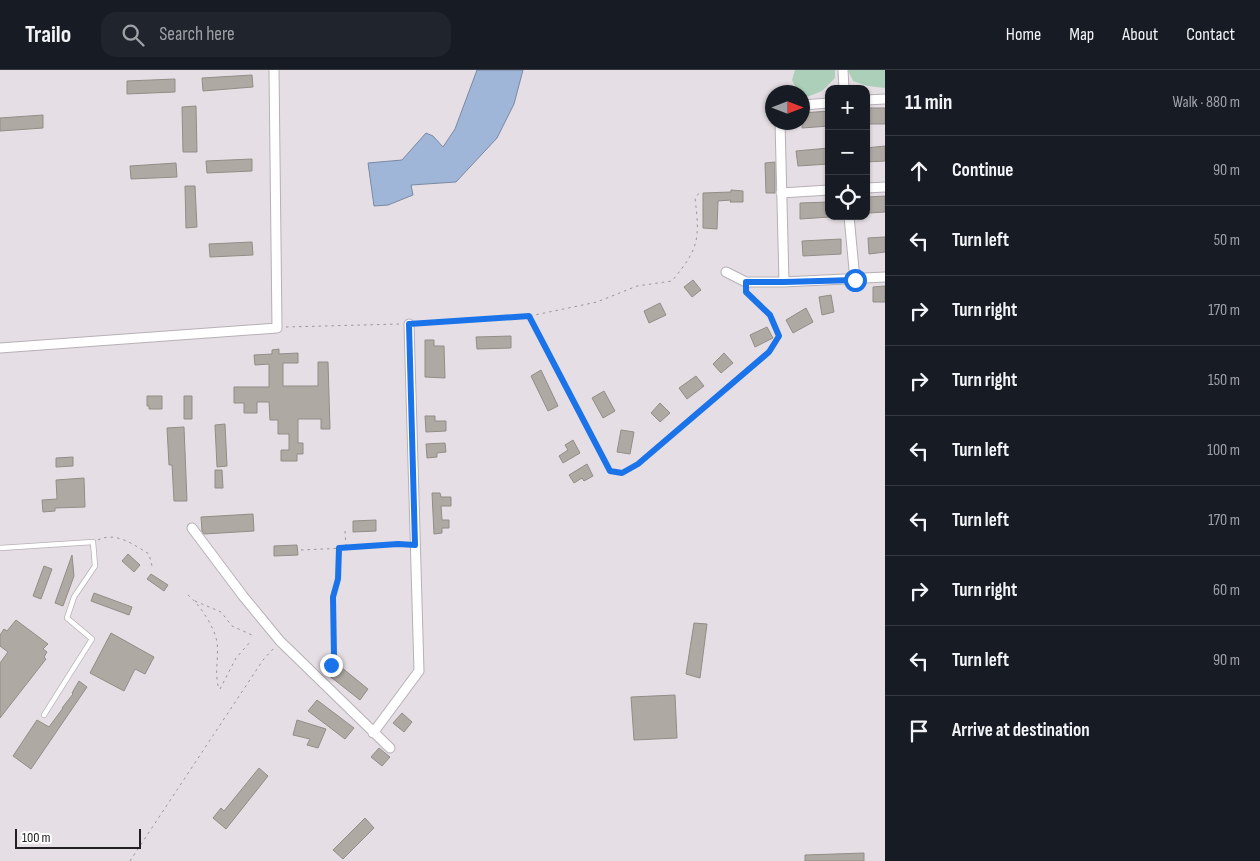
<!DOCTYPE html>
<meta charset="utf-8">
<style>
:root{--surface:#171b24;--page:#20242c;--text:#f1f3f6;--muted:#9ea1a6;--line:#363941}
body{margin:0;font-family:"Sofia Sans Condensed",sans-serif;background:var(--page);color:var(--text)}
.controls{position:absolute;right:15px;top:15px;display:grid;overflow:hidden;border-radius:10px;box-shadow:0 1px 4px #0004}
.controls button{width:45px;height:45px;display:grid;place-items:center;padding:0;border:0;border-bottom:1px solid var(--line);background:var(--surface);color:var(--text);font:25px sans-serif}
.compass{position:absolute;left:765px;top:15px;width:45px;height:45px;border-radius:50%;background:var(--surface);box-shadow:0 1px 4px #0004;rotate:90deg}
.scale{position:absolute;left:15px;bottom:12px;width:126px;box-sizing:border-box;padding-left:5px;border:2px solid #232022;border-top:0;font-size:14px;line-height:18px;white-space:nowrap;color:#232022;-webkit-text-stroke:4px #fff;paint-order:stroke}
.stop{position:absolute;width:15px;height:15px;margin:-11px;border:4px solid #1a73e8;border-radius:50%;background:#fff}
.stop.end{background:#1a73e8;border-color:#fff;box-shadow:0 1px 5px #0008}
.list{margin:0;padding:0;list-style:none}
h2{display:flex;justify-content:space-between;align-items:center;height:65px;margin:0;padding:0 20px;font-size:21px}
h2 small{font-size:16px;font-weight:400;color:var(--muted)}
.list li{display:grid;grid-template-columns:32px 1fr auto;gap:15px;align-items:center;box-sizing:border-box;height:70px;padding:0 20px;border-top:1px solid var(--line)}
.list b{display:block;font-size:19px;white-space:nowrap}
.list em{font-size:16px;font-style:normal;color:var(--muted)}
.icon{flex:none;width:28px;height:28px;fill:none;stroke:currentColor;stroke-width:2;stroke-linecap:round;stroke-linejoin:round}
.map{position:relative;flex:none;width:885px;height:791px;overflow:hidden}
header{display:flex;align-items:center;gap:30px;box-sizing:border-box;height:70px;padding:0 25px;background:var(--surface);border-bottom:1px solid var(--line)}
header strong{font-size:24px}
nav{display:flex;gap:28px;margin-inline-start:auto;font-size:18px}
.search{width:350px;height:45px;background:var(--page);display:flex;align-items:center;gap:12px;box-sizing:border-box;padding:0 18px;border-radius:15px;color:var(--muted);font-size:19px}
main{display:flex}
aside{flex:1;background:var(--surface)}
.map>svg:first-child{display:block}
</style>
<header>
<strong>Trailo</strong>
<div class="search"><svg class="icon" aria-label="search" viewBox="0 0 24 24"><circle cx="10" cy="10" r="6"/><path d="M15 15l6 6"/></svg>Search here</div>
<nav><a>Home</a><a>Map</a><a>About</a><a>Contact</a></nav>
</header>
<main>
<div class="map">
<svg width="885" height="791" viewBox="0 0 885 791">
<rect width="100%" height="100%" fill="#e5dee4"/>
<!-- green -->
<path fill="#accfb9" d="M795 0H835V8L822 21 807 27 803 25 802 22H798L792 10Z
M848 0H885V18L868 16 853 11Z"/>
<!-- water -->
<path fill="#9fb6d9" stroke="#7a89a2" d="M477 0H523L514 34 497 68 456 112 411 115 413 125 388 135 374 136 368 93 402 90 426 63 433 66 443 77 455 59Z"/>
<!-- building -->
<path fill="#afa9a3" stroke="#928d87" d="M252 5 253 17 203 21 202 8Z
M175 9V22L127 24V11Z
M196 36 197 82H183L182 37Z
M866 38H885V54H866Z
M829 41V56L802 58V43Z
M43 45V58L0 61V48Z
M885 76V91L866 92V78Z
M829 78V94L798 96 796 81Z
M252 89V101L207 103 206 91Z
M775 92V123H766L765 93Z
M176 93 177 107 131 109 130 96Z
M185 116H195L197 157 186 158Z
M731 120 743 121V132H730L731 130 718 131 717 159 703 158V123L731 122Z
M885 126V142L868 143V127Z
M829 132V147L800 149V133Z
M885 167V182L869 184 868 168Z
M841 169V184L803 186 802 171Z
M252 172 253 185 210 187 209 174Z
M693 210 701 220 692 227 684 217Z
M885 216V232H873V217Z
M831 225 834 242 822 245 819 227Z
M660 233 666 245 649 253 644 241Z
M806 238 813 252 793 263 786 250Z
M767 257 773 268 755 277 750 265Z
M511 266V278L477 279 476 267Z
M425 270H434V276H444L445 308 425 307Z
M279 279V284L298 283V293H283V316H318V292H328L330 359H321V349H298V373H303V384H297V391H281V380H289V364H278V350H270L269 332H257V343H244V333H234V317H269V294L255 295 254 285 272 284V280Z
M724 283 733 293 721 303 713 294Z
M541 300 558 336 548 341 531 306Z
M696 306 704 316 687 329 679 318Z
M604 321 615 341 603 348 592 328Z
M147 326H162V339H149V336H147Z
M184 326H192V349H184Z
M660 333 670 343 660 352 651 343Z
M425 346H435V351H446V361L426 362Z
M225 354 227 396 217 397 215 355Z
M184 357 187 431H174L172 395H169L167 358Z
M621 360 634 362 630 384 617 382Z
M573 370 580 383 563 393 559 386 568 380 565 375Z
M445 373 446 382 437 383V387L427 388 426 374Z
M73 387V396L56 397V388Z
M587 394 593 406 584 411 582 408 574 413 569 405Z
M215 400H222L223 418H215Z
M84 408 85 437 55 438V441L43 442 42 430 57 429 56 410Z
M432 423H440L441 427H451V436H441L442 450H449V458H442V463L434 464Z
M253 444 254 461 204 464 202 461 201 447Z
M376 450V461L353 462V451Z
M297 475 298 485 274 486V476Z
M128 484 140 495 134 502 122 491Z
M72 485 74 506 63 536 55 533Z
M44 496 52 499 41 529 33 526Z
M151 504 168 515 164 521 147 509Z
M94 523 132 537 129 545 91 531Z
M16 550 48 574 43 579 47 582 44 587 46 589 0 648V593L8 582 0 576V565L4 559 7 561Z
M694 553 707 554 700 608 686 604Z
M111 563 154 587 145 604 135 599 124 621 90 603Z
M336 593 368 619 360 630 327 604Z
M79 611 87 617 31 699 13 686 37 650 49 657 63 638H62L73 624 72 623Z
M675 625 677 668 634 670 631 627Z
M317 630 354 658 345 669 308 641Z
M402 643 412 652 404 662 393 653Z
M297 650 326 659 318 678 307 675 310 669 293 665Z
M379 678 390 687 382 696 371 687Z
M259 698 268 706 226 759 213 748 221 738 224 741Z
M365 748 374 758 343 789 333 780Z
M864 783V791H805V785Z"/>
<g fill="none" stroke-linecap="round" stroke-linejoin="round">
<!-- service casing -->
<g stroke="#b7b0b6" stroke-width="6">
<path id="service" d="M0 478 93 472 95 496 74 527 67 548 92 569 44 645"/>
</g>
<!-- minor casing -->
<g stroke="#b7b0b6" stroke-width="11">
<path id="minor" d="M843 0 844 19
M866 30 885 29
M802 35 829 33
M780 52 784 212
M866 118 885 117
M781 123 829 120
M849 146 855 210
M726 202 746 212H784L885 207
M0 278 277 258 274 0
M192 458 243 526 280 571 390 678
M373 663 419 601 409 254"/>
</g>
<!-- path -->
<path stroke="#9c969b" stroke-width="1" stroke-dasharray="2.5 4" stroke-linecap="butt" d="M530 246 597 232 637 216 672 211C699 178 700 170 695 128L700 122
M419 253 529 246 610 401 622 403 639 394 769 282 779 266 770 245 745 222 746 220
M286 257 400 254
M345 461 346 478
M98 470C116 461 134 475 149 484L152 496
M301 480 407 475
M188 525C200 535 214 556 217 572 219 588 214 604 219 619
M195 531 221 542 232 556 252 565
M331 595 334 586 333 527 338 509 339 478
M220 619 236 588 251 571
M130 791 263 590 275 577"/>
<!-- service -->
<use href="#service" stroke="#fff" stroke-width="4.5"/>
<!-- minor -->
<use href="#minor" stroke="#fff" stroke-width="9"/>
</g>
<g fill="none" stroke-linecap="round" stroke-linejoin="round">
<!-- route -->
<path stroke="#1a73e8" stroke-width="6" d="M331 595 334 586 333 527 338 509 339 478 398 474 415 475 409 254 529 246 610 401 622 403 638 394 769 282 779 266 770 245 746 222V212H784L855 210"/>
</g>
</svg>
<div class="controls">
<button>+</button>
<button>−</button>
<button><svg class="icon" aria-label="locate" viewBox="0 0 24 24"><circle cx="12" cy="12" r="6"/><path d="M12 2v4M12 18v4M2 12h4M18 12h4"/></svg></button>
</div>
<svg class="compass" viewBox="-18 -18 36 36"><path d="M0-13l5 13h-10z" fill="#e53935"/><path d="M0 13l5-13h-10z" fill="#9ea1a6"/></svg>
<div class="scale">100 m</div>
<div class="stop" style="left:855px;top:210px"></div>
<div class="stop end" style="left:331px;top:595px"></div>
</div>
<aside>
<h2>11 min<small>Walk · 880 m</small></h2>
<ul class="list">
<li><svg class="icon" aria-label="ahead" viewBox="0 0 24 24"><path d="M12 20V5M6 11l6-6 6 6"/></svg><div><b>Continue</b></div><em>90 m</em></li>
<li><svg class="icon" aria-label="left" viewBox="0 0 24 24"><path d="M17 20v-9H6M10 6l-5 5 5 5"/></svg><div><b>Turn left</b></div><em>50 m</em></li>
<li><svg class="icon" aria-label="right" viewBox="0 0 24 24"><path d="M7 20v-9h11M14 6l5 5-5 5"/></svg><div><b>Turn right</b></div><em>170 m</em></li>
<li><svg class="icon" aria-label="right" viewBox="0 0 24 24"><path d="M7 20v-9h11M14 6l5 5-5 5"/></svg><div><b>Turn right</b></div><em>150 m</em></li>
<li><svg class="icon" aria-label="left" viewBox="0 0 24 24"><path d="M17 20v-9H6M10 6l-5 5 5 5"/></svg><div><b>Turn left</b></div><em>100 m</em></li>
<li><svg class="icon" aria-label="left" viewBox="0 0 24 24"><path d="M17 20v-9H6M10 6l-5 5 5 5"/></svg><div><b>Turn left</b></div><em>170 m</em></li>
<li><svg class="icon" aria-label="right" viewBox="0 0 24 24"><path d="M7 20v-9h11M14 6l5 5-5 5"/></svg><div><b>Turn right</b></div><em>60 m</em></li>
<li><svg class="icon" aria-label="left" viewBox="0 0 24 24"><path d="M17 20v-9H6M10 6l-5 5 5 5"/></svg><div><b>Turn left</b></div><em>90 m</em></li>
<li><svg class="icon" aria-label="arrive" viewBox="0 0 24 24"><path d="M6 21V4h12l-3 4 3 4H6"/></svg><div><b>Arrive at destination</b></div></li>
</ul>
</aside>
</main>
